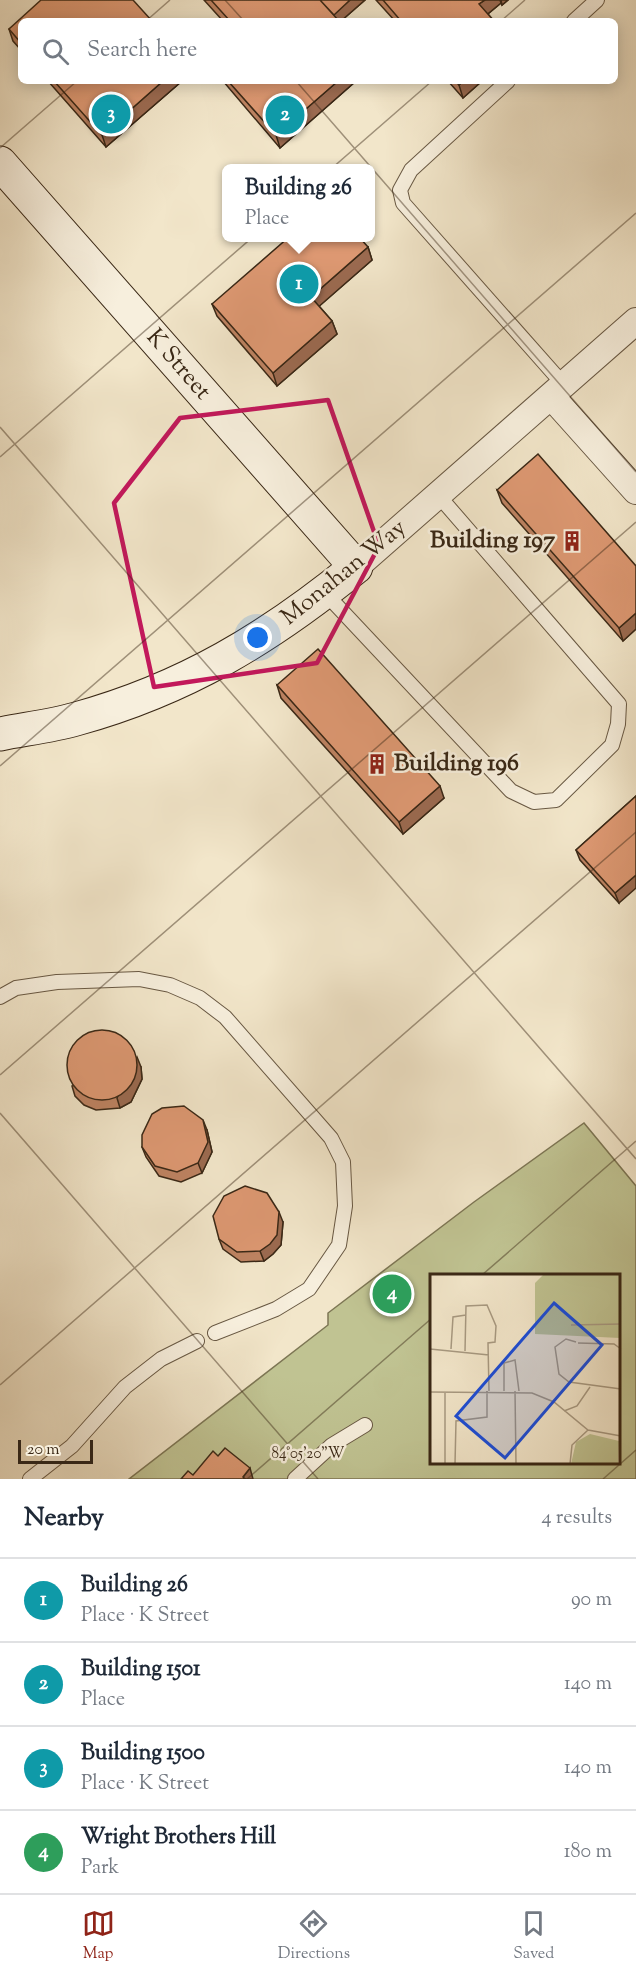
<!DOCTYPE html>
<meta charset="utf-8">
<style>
:root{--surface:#fff;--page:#f2f2f3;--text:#1f2937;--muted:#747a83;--line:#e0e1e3;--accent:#8f2418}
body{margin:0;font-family:"Sorts Mill Goudy",serif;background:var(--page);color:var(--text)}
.scale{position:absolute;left:18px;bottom:15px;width:75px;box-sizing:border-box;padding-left:6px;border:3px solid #3a2816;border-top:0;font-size:16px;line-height:21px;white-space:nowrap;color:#3a2816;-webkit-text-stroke:4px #f7efdd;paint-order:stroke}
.you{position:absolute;left:258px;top:638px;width:21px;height:21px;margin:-15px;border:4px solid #fff;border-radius:50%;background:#1a73e8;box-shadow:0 0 0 9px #1a73e833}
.badge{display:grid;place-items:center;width:39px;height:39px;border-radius:50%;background:var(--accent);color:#fff;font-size:20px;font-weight:700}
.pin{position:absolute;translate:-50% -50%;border:3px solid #fff;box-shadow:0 2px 6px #0006}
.popup{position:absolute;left:222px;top:164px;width:153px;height:78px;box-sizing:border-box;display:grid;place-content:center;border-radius:9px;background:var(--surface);filter:drop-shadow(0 2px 4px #0005);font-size:20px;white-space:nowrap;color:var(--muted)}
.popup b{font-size:22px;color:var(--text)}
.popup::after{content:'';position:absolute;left:50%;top:100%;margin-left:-12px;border:12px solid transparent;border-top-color:var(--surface)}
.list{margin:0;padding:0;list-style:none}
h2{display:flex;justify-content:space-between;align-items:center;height:78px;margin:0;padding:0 24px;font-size:26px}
h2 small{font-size:20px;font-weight:400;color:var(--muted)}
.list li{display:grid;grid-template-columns:39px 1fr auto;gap:18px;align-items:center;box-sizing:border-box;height:84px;padding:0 24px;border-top:2px solid var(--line)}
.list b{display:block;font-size:22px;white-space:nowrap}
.list p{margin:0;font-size:20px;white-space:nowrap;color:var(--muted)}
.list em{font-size:20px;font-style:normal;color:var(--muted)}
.icon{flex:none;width:33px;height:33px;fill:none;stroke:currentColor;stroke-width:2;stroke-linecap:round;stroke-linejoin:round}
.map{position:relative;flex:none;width:636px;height:1479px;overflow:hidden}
.search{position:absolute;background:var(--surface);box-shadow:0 3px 15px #0003;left:18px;right:18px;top:18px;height:66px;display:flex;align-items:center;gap:15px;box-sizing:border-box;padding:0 21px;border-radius:9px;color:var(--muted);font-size:22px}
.sheet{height:414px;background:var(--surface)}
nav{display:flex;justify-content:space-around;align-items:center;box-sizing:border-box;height:84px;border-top:2px solid var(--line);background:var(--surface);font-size:16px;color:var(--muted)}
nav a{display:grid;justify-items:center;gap:3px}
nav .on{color:var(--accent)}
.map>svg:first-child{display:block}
</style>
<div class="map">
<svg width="636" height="1479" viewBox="0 0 636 1479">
<rect width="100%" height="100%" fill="#f2e6ca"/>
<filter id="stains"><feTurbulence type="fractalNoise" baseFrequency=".00333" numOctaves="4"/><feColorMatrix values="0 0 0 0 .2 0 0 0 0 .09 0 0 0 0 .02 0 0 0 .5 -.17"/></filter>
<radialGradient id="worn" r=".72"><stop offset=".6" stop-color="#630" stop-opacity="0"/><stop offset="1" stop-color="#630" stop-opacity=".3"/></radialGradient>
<!-- green -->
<path fill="#c0c392" stroke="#7d7654" stroke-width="1.5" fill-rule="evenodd" d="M584 1123 636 1186V1479H129L328 1325V1313L474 1202ZM432 1275H620V1462H432Z"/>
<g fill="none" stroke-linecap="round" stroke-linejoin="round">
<!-- lane casing -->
<g stroke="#685843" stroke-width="16">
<path id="lane" d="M574 21 597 0
M508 81 411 170 400 190 403 203 564 385
M325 593 511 791 534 802 556 800 612 745 618 724 619 704 438 495
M0 997 16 988 57 982 139 979 170 985 200 998 225 1017 331 1138 343 1162 345 1206 339 1245 309 1289 276 1309 215 1333
M30 1479 72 1446 125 1387 161 1359 197 1341
M295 1479 332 1445 365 1425"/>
</g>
<!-- street casing -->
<g stroke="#685843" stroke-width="28">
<path id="street" d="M551 396 636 491
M356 567 636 321"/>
</g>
<!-- secondary casing -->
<g stroke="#3a2816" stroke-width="35">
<path id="secondary" d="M0 163 356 567C269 638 185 689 76 719 52 726 25 729 0 734"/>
</g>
<!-- lane -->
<use href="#lane" stroke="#f7efdd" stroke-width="14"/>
<!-- street -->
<use href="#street" stroke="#f7efdd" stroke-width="26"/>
<!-- secondary -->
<use href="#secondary" stroke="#f7efdd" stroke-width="33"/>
</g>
<!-- wall -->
<path fill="#be8362" stroke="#3a2816" stroke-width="1.5" d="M204 0H365L341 21H223Z
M376 0H508L502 5 501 3 488 14 494 21H395Z
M21 21V50L13 41 9 29Z
M48 81H182L106 147Z
M223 81H356L280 148Z
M448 81H482L463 98Z
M368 247 372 260 319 306 332 321 337 334 277 386 217 316 212 304Z
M497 490 636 566V629L623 641 502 503Z
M277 685 444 798 403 834 281 698Z
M636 796 619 903 580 860 576 850Z
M141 1067 142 1079 131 1102 120 1108 96 1110 84 1105 75 1096 72 1086Z
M207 1130 212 1152 202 1173 181 1182 159 1176 146 1157 142 1147Z
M283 1222 281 1245 273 1254 264 1261 241 1262 223 1249 219 1239Z"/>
<!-- shaded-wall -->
<path fill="#9b6a50" stroke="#3a2816" stroke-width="1.5" d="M350 0H365L341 21H335L333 15Z
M485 0H500L501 3 484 17 479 4Z
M501 0H508L502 5Z
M163 81H182L106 147 102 135Z
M338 81H356L280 148 276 135Z
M463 81H482L463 98 459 85Z
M368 247 372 260 316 309 311 297Z
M332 321 337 334 277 386 273 373Z
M636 613V629L623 641 619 628Z
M440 786 444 798 403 834 399 822Z
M636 875V888L619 903 615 893Z
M137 1057 141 1067 142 1079 131 1102 120 1108 117 1098Z
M203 1120 207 1130 212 1152 202 1173 198 1163Z
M279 1212 283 1222 281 1245 273 1254 264 1261 260 1251Z
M250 1468 253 1479H243V1477Z"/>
<!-- building -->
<path fill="#dd9872" stroke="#3a2816" stroke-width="1.5" d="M41 0H133L152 21H21V43L9 29Z
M211 0H320L339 21H230Z
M320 0H350L334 15Z
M383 0H485L479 4 494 21H401Z
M54 81H163L102 135Z
M228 81H338L276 135Z
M455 81H463L459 85Z
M289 237H359L368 247 311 297 332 321 273 373 212 304Z
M538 454 636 566V613L619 628 497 490Z
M318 649 440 786 399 822 277 685Z
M636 796V875L615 893 576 850Z
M67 1065a35 35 0 1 1 70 0a35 35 0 1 1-70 0Z
M184 1106 203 1120 208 1142 198 1163 177 1172 155 1166 142 1147V1135L152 1114 162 1108Z
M245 1186 267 1193 279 1212 277 1235 270 1244 260 1251 237 1252 219 1239 213 1216 224 1196Z
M225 1448 250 1468 243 1477 245 1479H181L188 1471 193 1475 213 1451 218 1456Z"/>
<!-- marked area -->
<path fill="none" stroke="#c2185b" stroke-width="4.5" stroke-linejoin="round" d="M328 400 379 546 317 663 154 687 114 503 180 418Z"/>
<!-- ticks -->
<path fill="none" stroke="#3a2816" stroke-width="1.5" stroke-opacity="0.45" d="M225 0 244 21M146 21 170 0M501 21 525 0M296 81 636 472M0 148 77 81M0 427 636 1159M0 457 432 81M0 766 636 213M0 1075 636 522M0 1113 318 1479M482 1275 636 1141M0 1385 636 832M247 1479 432 1318M603 1479 636 1450"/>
<!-- icons -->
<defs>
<g id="building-bare" transform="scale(1.62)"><path d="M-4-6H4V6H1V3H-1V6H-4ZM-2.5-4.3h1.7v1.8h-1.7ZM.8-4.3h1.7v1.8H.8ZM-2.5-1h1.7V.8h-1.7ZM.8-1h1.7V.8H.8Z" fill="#8f2418" stroke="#f7efdd" stroke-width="2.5" paint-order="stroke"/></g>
</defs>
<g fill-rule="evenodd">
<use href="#building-bare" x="572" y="541"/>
<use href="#building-bare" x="377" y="764"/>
</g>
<g text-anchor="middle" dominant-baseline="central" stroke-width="5" stroke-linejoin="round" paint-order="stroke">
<!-- street labels -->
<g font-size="24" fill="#3a2816" stroke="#f7efdd">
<text transform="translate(178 365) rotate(49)">K Street</text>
<text transform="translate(344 573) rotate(-39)">Monahan Way</text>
</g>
<!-- poi labels -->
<g font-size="24" font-weight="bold" fill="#3a2816" stroke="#f7efdd" text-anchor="end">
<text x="555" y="541">Building 197</text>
<text x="394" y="764" text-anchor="start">Building 196</text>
</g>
</g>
<!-- overview -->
<g transform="translate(430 1274)">
<rect width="190" height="190" fill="#f2e6ca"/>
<path d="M190 0V64L105 60V9L113 1ZM160 160 189 167 188 190H141L146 168Z" fill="#c0c392"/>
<path fill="none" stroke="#a89a82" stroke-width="1.5" d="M141 51 191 50M146 68 136 65 125 73 129 100 139 108 191 115M148 69 184 70 191 75M0 75 59 81M21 75 23 43 36 41M35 77 36 32 57 31 66 52 65 68 58 69 59 117M74 117V89L85 86 89 117M85 117 86 190M0 118 102 119 124 128 158 156 191 162M15 118V190M134 137 147 132 160 113M25 190 26 147 57 143V117M140 190 142 171 158 156"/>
<path fill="#1d4ed8" fill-opacity="0.15" stroke="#1d4ed8" stroke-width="3" d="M124 29 172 71 75 184 26 142Z"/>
<rect width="190" height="190" fill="none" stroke="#3a2816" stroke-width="3"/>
</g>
<g font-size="15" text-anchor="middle" fill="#3a2816" stroke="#f7efdd" stroke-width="5" stroke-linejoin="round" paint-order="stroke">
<text x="308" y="1458">84°05'20"W</text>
</g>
<rect width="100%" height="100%" filter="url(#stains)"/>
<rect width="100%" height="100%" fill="url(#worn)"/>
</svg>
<div class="scale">20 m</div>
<div class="you"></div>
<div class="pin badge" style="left:299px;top:284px;background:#0f9aa8">1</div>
<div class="popup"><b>Building 26</b>Place</div>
<div class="pin badge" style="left:285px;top:115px;background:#0f9aa8">2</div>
<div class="pin badge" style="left:111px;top:114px;background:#0f9aa8">3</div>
<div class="pin badge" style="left:392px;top:1294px;background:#2e9e5b">4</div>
<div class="search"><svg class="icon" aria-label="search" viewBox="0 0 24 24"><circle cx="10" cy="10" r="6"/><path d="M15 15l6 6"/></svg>Search here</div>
</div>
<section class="sheet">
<h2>Nearby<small>4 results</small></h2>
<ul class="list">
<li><span class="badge" style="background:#0f9aa8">1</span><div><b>Building 26</b><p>Place · K Street</p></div><em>90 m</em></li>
<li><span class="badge" style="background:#0f9aa8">2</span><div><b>Building 1501</b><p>Place</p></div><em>140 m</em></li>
<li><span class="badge" style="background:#0f9aa8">3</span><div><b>Building 1500</b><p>Place · K Street</p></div><em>140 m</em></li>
<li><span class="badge" style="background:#2e9e5b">4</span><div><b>Wright Brothers Hill</b><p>Park</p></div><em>180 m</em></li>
</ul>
</section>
<nav>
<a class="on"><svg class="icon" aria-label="map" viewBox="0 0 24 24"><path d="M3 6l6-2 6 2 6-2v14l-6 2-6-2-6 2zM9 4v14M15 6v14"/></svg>Map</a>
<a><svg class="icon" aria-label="directions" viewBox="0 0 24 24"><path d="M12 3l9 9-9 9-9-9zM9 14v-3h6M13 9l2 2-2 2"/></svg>Directions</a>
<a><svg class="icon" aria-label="saved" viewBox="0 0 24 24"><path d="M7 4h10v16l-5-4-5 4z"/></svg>Saved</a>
</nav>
